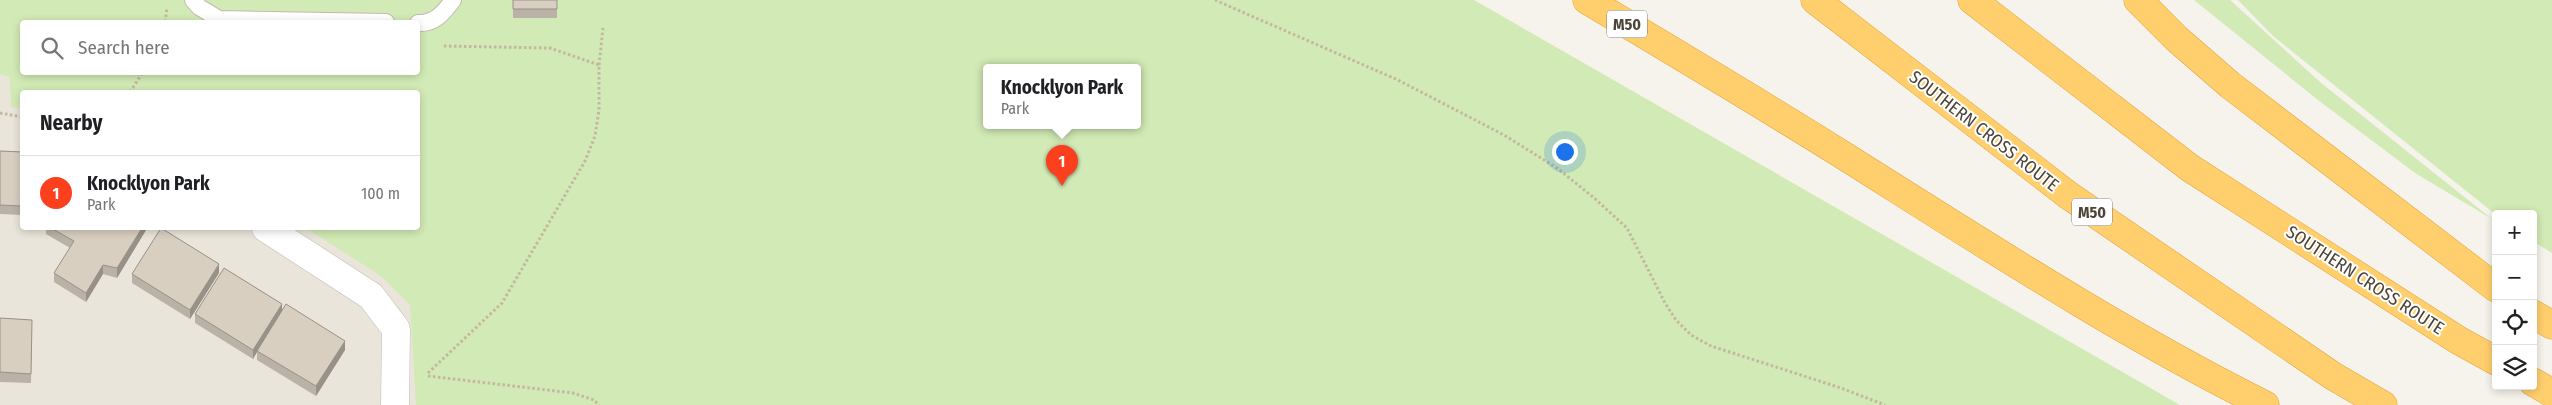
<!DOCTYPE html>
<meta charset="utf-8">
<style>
:root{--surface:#fff;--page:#f6f6f6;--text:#202124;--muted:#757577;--line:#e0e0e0;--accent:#fc3f1d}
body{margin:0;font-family:"Fira Sans Condensed",sans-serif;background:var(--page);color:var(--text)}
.controls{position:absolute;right:15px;bottom:15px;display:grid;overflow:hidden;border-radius:5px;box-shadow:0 2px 8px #0003}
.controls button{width:45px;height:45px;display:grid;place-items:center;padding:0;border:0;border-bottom:1px solid var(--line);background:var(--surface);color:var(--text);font:25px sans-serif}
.you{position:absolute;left:1564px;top:151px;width:18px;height:18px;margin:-12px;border:4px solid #fff;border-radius:50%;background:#1a73e8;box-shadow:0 0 0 8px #1a73e833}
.badge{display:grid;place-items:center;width:32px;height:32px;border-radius:50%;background:var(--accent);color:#fff;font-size:16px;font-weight:700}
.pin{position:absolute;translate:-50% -41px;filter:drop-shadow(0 1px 2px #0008)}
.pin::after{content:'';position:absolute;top:26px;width:18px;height:15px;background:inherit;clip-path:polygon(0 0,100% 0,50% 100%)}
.popup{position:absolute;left:983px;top:64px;width:158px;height:65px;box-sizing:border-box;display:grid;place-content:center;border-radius:5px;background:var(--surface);filter:drop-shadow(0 1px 4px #0005);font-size:16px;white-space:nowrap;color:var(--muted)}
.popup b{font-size:19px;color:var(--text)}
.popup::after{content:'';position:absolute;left:50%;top:100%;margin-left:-10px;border:10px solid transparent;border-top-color:var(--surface)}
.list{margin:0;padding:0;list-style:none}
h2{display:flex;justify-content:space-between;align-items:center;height:65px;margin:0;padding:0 20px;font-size:21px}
h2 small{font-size:16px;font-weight:400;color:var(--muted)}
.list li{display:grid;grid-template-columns:32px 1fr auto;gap:15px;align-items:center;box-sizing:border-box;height:75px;padding:0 20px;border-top:1px solid var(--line)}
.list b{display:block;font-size:19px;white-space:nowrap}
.list p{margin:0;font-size:16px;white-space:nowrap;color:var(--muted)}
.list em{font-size:16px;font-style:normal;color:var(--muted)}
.icon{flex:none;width:28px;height:28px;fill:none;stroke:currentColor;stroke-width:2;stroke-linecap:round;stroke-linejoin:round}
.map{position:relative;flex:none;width:2552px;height:405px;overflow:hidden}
.search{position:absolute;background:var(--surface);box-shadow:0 2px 8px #0003;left:20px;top:20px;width:400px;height:55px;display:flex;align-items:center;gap:12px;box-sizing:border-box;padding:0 18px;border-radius:5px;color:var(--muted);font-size:19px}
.panel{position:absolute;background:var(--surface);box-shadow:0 2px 8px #0003;left:20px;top:90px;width:400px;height:140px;border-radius:5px}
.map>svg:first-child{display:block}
</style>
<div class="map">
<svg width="2552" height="405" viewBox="0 0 2552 405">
<rect width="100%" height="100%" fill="#f6f3ec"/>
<!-- residential -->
<path fill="#eae5da" d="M0 0 22 22V228H418L760 405H0Z"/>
<!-- green -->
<path fill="#d2eab5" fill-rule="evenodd" d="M0 0H1474L2180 405H416L410 305 381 276 306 228H418V92H22V108L11 107 10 77 0 74ZM22 22H418V72H22ZM987 67H1137V125H987Z
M2194 0H2230L2320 82 2492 219 2415 173 2318 100Z
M2238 0H2552V253L2533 241V214H2495L2273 36Z"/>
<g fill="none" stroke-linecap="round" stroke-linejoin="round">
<!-- lane casing -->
<g stroke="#c2bbae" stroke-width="18">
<path id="lane" d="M193 0 199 7 219 19 386 22
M418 23C434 24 444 13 453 0"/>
</g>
<!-- street casing -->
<g stroke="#c2bbae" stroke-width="29">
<path id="street" d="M266 228 371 296 396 329 395 405"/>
</g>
<!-- highway casing -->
<g stroke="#e0a43c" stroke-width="29">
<path id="highway" d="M1587 0C1671 50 1755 100 1838 152 1978 240 2117 331 2265 405
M1815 0 2068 195 2333 376 2383 405
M1972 0 2190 168 2458 340 2496 361
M2138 0 2177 39 2230 85 2496 288
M2533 314 2552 325
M2533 382 2552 393"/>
</g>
<!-- path -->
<path stroke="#c4b79f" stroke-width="3" stroke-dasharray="2.5 2.5" stroke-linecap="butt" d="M1215 0 1396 79 1504 135 1557 168 1593 197 1627 228 1665 303 1676 320 1691 335 1711 346 1841 388 1885 405
M165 22 167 8
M599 65 603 28
M130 92 143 72
M0 113 22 117
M428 373 502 303 585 161 595 136 599 110V65L550 48 443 46
M428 376 573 393 594 400 599 405"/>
<!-- lane -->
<use href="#lane" stroke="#fff" stroke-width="16"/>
<!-- street -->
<use href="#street" stroke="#fff" stroke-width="28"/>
<!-- highway -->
<use href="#highway" stroke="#ffcf6e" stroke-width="28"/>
</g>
<!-- wall -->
<path fill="#bab2a6" d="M513 0H557V18H513Z
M0 151 22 152V215L0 214Z
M46 228H146V230L117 278 103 274 86 302 54 282V273L70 248 46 234Z
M219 273 190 319 132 283V274Z
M282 311 345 350 316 396 257 360V352L253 359 195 323V314Z
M0 318 32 320 31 383 0 382Z"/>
<!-- shaded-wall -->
<path fill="#979187" d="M142 228H146V230L117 278V268Z
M219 264V273L190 319V310Z
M103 265V274L86 302V293Z
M282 304V313L257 351V352L253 359V350Z
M345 341V350L316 396V386Z"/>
<!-- building -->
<path fill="#d8cfc1" stroke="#979187" d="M513 0H557V9H513Z
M0 151 22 152V206L0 205Z
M51 228H142L117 268 103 265 86 293 54 273 74 241Z
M161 228 219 264 190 310 132 274Z
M224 268 282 304 253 350 195 314Z
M286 304 345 341 316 386 257 351Z
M0 318 32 320 31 374 0 372Z"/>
<g text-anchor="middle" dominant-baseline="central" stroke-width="4" stroke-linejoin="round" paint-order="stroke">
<!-- shield labels -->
<g fill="#fff" stroke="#817c74" stroke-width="1">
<rect x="1607" y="10.5" width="40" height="27" rx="4"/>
<rect x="2072" y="198.5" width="40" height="27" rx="4"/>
</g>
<g font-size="16" font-weight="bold" fill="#4b4439">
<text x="1627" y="24">M50</text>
<text x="2092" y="212">M50</text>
</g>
<!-- street labels -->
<g font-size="18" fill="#4b4439" stroke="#fff">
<text transform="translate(1984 131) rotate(38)">SOUTHERN CROSS ROUTE</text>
<text transform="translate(2365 280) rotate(33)">SOUTHERN CROSS ROUTE</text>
</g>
</g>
</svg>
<div class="controls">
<button>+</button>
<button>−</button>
<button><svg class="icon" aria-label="locate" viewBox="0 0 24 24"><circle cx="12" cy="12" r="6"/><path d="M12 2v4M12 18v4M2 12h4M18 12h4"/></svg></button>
<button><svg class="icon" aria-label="layers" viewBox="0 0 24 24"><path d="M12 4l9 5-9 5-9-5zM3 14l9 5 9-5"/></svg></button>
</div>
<div class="you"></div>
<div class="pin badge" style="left:1062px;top:186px">1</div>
<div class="popup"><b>Knocklyon Park</b>Park</div>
<div class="search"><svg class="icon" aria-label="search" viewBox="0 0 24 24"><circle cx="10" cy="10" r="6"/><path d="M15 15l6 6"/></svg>Search here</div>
<section class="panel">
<h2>Nearby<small></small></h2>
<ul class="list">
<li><span class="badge">1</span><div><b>Knocklyon Park</b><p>Park</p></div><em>100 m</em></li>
</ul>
</section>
</div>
